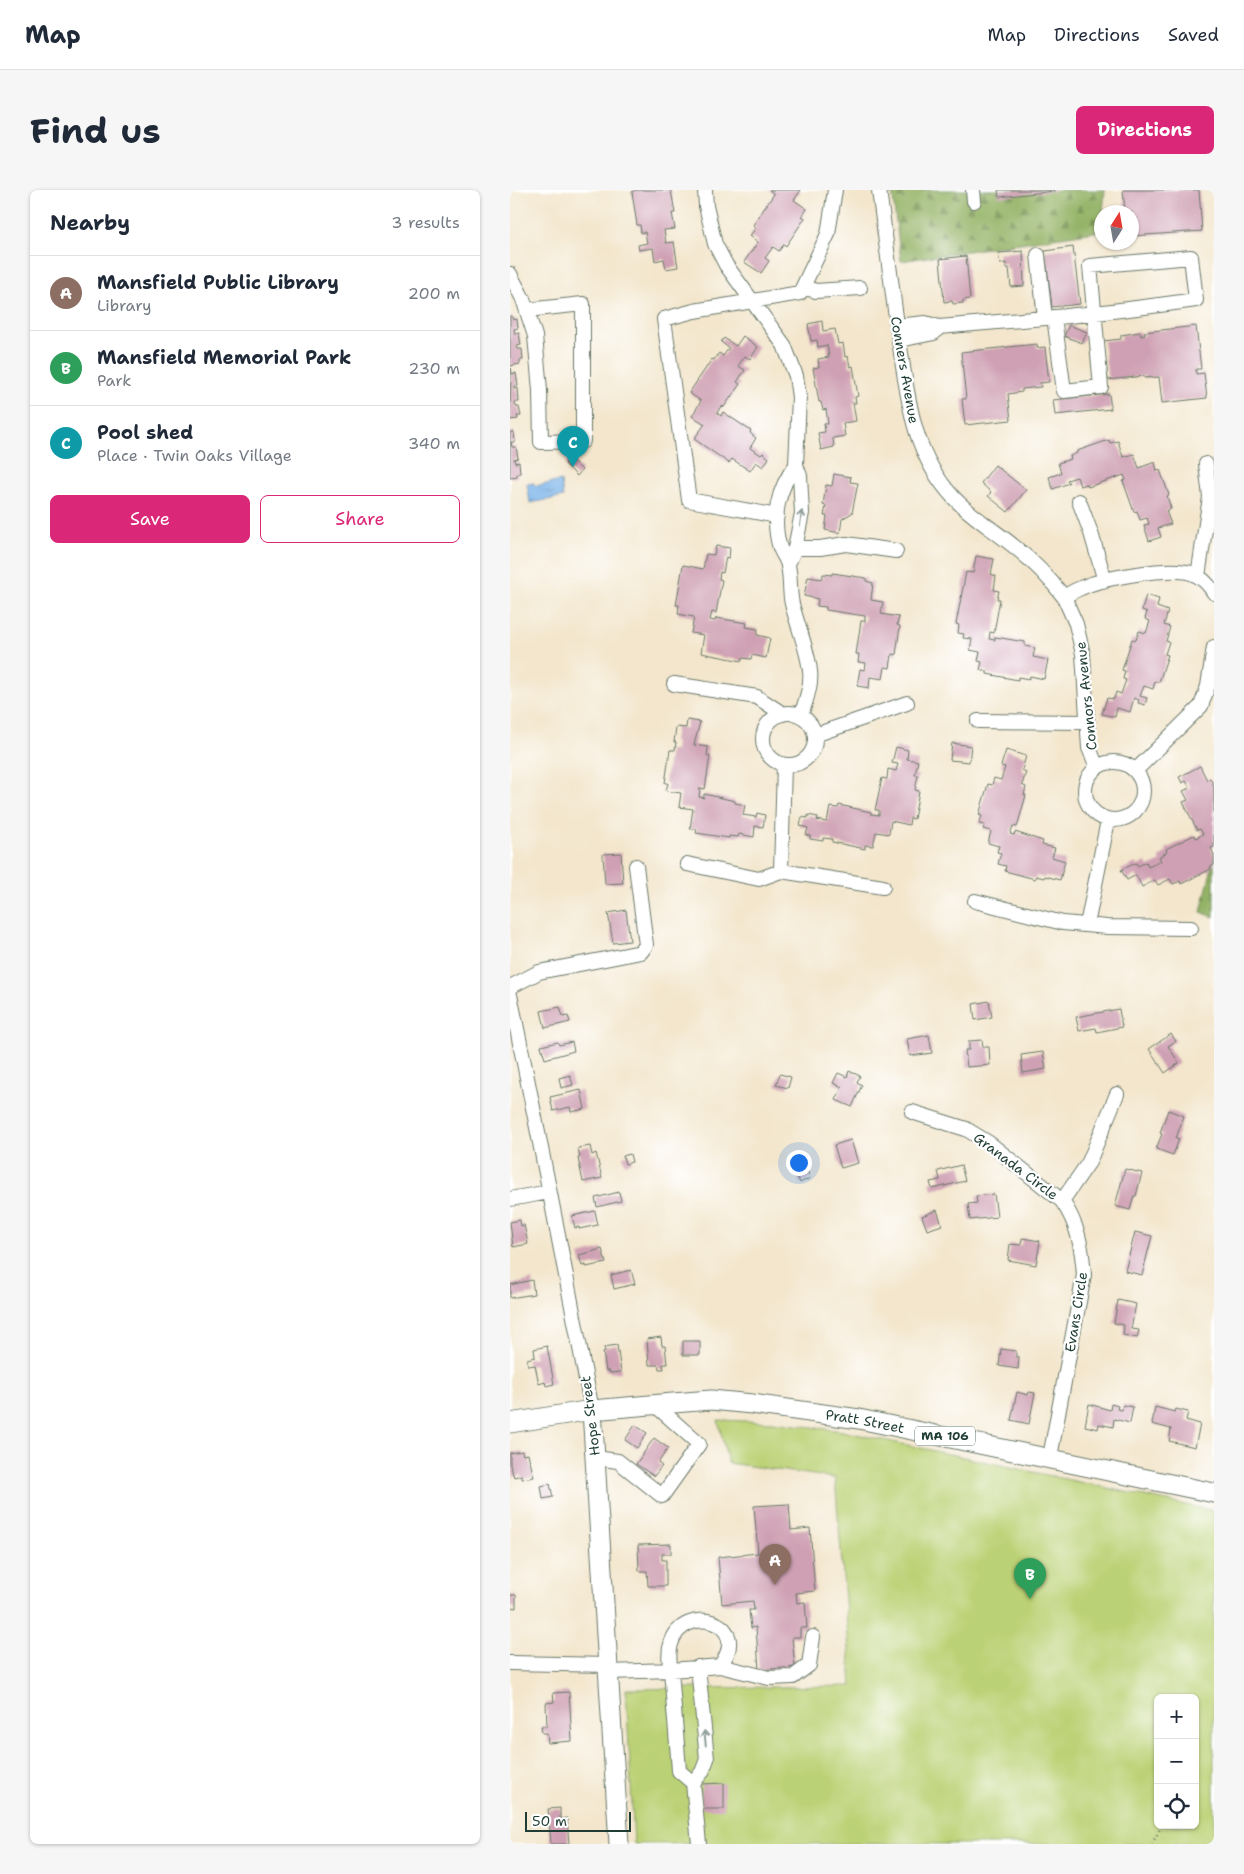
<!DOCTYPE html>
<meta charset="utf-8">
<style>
:root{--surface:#fff;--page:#f6f6f7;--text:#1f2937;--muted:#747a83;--line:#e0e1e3;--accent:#db2777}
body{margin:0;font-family:"Shantell Sans",sans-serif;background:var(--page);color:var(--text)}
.controls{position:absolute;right:15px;bottom:15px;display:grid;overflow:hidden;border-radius:8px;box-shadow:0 1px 4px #0004}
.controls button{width:45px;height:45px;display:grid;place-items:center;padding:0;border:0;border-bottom:1px solid var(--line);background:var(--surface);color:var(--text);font:25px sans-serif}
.compass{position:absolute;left:584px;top:15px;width:45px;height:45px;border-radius:50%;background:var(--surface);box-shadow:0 1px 4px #0004;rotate:11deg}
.scale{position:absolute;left:15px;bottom:12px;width:106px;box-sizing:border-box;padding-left:5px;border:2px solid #1f3d34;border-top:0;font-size:14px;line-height:18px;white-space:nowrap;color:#1f3d34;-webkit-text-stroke:4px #fff;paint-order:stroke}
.you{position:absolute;left:288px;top:972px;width:18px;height:18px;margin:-12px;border:4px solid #fff;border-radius:50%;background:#1a73e8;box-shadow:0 0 0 8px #1a73e833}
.badge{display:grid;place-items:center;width:32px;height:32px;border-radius:50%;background:var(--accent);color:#fff;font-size:16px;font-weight:700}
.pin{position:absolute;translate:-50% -41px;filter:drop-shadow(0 1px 2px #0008)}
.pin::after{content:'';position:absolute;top:26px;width:18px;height:15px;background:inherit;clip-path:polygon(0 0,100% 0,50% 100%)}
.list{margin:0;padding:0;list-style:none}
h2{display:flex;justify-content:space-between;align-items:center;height:65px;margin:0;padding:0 20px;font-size:21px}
h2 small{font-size:16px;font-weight:400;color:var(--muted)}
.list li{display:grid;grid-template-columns:32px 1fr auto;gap:15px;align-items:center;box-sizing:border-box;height:75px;padding:0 20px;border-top:1px solid var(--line)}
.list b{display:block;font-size:19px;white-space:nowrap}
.list p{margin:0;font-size:16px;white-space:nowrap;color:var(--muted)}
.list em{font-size:16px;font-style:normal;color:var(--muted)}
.actions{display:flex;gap:10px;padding:15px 20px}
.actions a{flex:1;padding:11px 0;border:1px solid var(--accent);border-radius:8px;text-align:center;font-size:18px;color:var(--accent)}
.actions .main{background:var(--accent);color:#fff}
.icon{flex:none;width:28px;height:28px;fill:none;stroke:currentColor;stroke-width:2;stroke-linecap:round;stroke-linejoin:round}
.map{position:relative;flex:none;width:704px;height:1654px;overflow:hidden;border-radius:8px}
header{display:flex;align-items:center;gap:30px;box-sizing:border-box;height:70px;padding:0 25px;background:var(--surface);border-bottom:1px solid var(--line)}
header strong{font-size:24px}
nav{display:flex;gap:28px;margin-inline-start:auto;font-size:18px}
.intro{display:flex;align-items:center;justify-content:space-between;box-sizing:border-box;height:120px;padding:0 30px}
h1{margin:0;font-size:35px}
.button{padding:12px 22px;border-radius:8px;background:var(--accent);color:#fff;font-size:18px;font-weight:700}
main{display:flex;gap:30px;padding:0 30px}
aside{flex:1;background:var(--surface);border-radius:8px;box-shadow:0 1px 4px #0004}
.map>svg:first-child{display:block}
</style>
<header>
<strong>Map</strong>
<nav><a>Map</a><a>Directions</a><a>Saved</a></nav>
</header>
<div class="intro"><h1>Find us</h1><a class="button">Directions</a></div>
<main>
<aside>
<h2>Nearby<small>3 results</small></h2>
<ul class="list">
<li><span class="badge" style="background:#8d6e63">A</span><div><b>Mansfield Public Library</b><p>Library</p></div><em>200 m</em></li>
<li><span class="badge" style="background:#2e9e5b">B</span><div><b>Mansfield Memorial Park</b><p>Park</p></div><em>230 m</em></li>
<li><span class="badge" style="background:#0f9aa8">C</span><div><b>Pool shed</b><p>Place · Twin Oaks Village</p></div><em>340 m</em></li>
</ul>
<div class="actions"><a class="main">Save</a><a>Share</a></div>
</aside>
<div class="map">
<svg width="704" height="1654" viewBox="0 0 704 1654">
<defs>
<pattern id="forest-firs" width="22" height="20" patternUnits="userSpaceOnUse" patternTransform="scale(1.25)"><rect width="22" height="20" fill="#94b366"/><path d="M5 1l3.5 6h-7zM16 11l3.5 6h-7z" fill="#789355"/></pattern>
<pattern id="water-ripples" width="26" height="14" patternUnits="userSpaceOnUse" patternTransform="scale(1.25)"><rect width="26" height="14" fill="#77b1e8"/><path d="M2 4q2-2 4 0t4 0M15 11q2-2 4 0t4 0" fill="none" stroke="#6191bd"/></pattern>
</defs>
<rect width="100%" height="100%" fill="#fff"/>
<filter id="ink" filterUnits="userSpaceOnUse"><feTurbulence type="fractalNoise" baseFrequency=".02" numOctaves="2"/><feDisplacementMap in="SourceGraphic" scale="10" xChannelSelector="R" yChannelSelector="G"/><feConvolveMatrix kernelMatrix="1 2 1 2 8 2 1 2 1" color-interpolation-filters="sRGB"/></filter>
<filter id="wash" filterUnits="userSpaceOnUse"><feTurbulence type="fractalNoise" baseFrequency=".0096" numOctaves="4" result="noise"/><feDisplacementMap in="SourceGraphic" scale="20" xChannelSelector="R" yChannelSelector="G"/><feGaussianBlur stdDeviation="1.12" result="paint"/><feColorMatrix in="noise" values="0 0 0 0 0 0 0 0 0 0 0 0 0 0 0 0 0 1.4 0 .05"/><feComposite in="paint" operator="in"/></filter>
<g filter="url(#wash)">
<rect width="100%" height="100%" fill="#f3e6cc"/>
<!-- forest -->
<path fill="url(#forest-firs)" stroke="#5a784d" d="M382 0H595L593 22H592L591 41 391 71Z
M704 669V727L691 722Z"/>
<!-- green -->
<path fill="#bbd175" stroke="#6d8754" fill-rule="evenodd" d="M208 1230 263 1232 332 1241 704 1321V1654H124L116 1499 342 1496 325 1288 218 1273ZM648 1508H685V1635H648Z"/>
<!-- water -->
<path fill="url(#water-ripples)" stroke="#4b778e" d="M51 291 53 307 20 313 17 294 24 293 25 296Z"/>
<g id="blocks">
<!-- building -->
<path fill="#cfa0b3" d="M125 0H161L165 23H162L165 39 154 40 156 53 164 52 168 77 156 79 154 69 145 71 143 58 129 60 128 55 137 53 135 42 131 43 130 35H127L122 2Z
M259 0H291L284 10 297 19 292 26 295 28 276 56 274 54 269 61 263 57 255 68 259 71 251 83 234 72 248 52 240 46 246 37 243 35 264 4Z
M488 0H545V1L489 7Z
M613 0H689L692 41 622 46V22H615Z
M563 57 570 114 542 117 535 61Z
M513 61 514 96 501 97 499 78H496V73L490 74 488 63Z
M456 66 460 109 453 110V113L443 114 442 111 434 112 430 69Z
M0 126H2L3 130 7 129 8 138 4 139 5 144 9 143 11 155 7 156 8 159H12L13 170H10V174L0 176Z
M312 131 313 141 325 139 328 154 333 153 335 167 338 166 340 177 343 176 348 206 345 207 346 213H343L346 231 333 233 335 246 323 248 324 257 311 260 308 243 315 242 314 234H318L316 219 313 220 311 212H309L303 178 309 177 308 169 319 167 317 155 308 157 307 150 301 151 298 134Z
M559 135 577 142 572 153 554 146Z
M686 136 691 179H686V184L694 183 697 208 652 213 649 187 634 188V186L598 190 593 151 611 149V145L630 142 631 146 635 145 634 142Z
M233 146 248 157 240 169 235 166 228 176 235 180 227 192 230 194 214 217 211 216 207 223 211 226 213 222 241 241 240 243 246 248 240 258 251 265 253 263 259 268 253 277 246 272 240 281 222 269 219 273 184 249 195 234 182 226 191 211 179 203 202 169 204 170 209 163 213 166 219 158 211 152 214 148 226 156Z
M527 154V158L535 157 539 192 530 193 531 197 512 199V202L498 204 501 230 455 235 452 209H456L451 162Z
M1 178 2 184 6 183 8 196H4V199L8 198 9 212H5L6 217H9L11 226H7L8 229 0 230Z
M599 204 601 219 545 225 543 210Z
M0 242H4L5 252H1L2 257H6L8 268 4 269 5 273 9 272 10 283 7 284V287L0 288Z
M599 250 600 253 608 251 613 267 624 264 629 278 645 272 647 281 650 280 659 305 657 306 661 319 656 321 661 334 648 338 651 347 639 351 634 335 639 334 637 328 630 330 627 321 624 322 613 291 616 290 614 285 578 297 577 294 570 296 567 287 557 290 559 293 543 299 539 287 551 283 548 273 561 269 560 266 567 263V261Z
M60 268 72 280 67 286 55 274Z
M485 275 516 300 498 322 478 306 481 302 471 293Z
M324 284 341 287 340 292 348 293 342 323 332 329 330 343 315 340 317 326H314L316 316 313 315 316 295 322 296Z
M206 356 220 358 219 368 216 367 213 383 210 382 209 389 212 390 206 423 202 422 200 430 205 431 206 428 237 433 236 437 248 439 247 445 260 448 256 468 242 465 241 469 232 468V471L191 463 194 445 181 443 184 427 168 424 169 415H166L173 375 193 379 196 364 204 365Z
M466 366 484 369 481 384 486 386 484 400 489 401 487 409H490L484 443 480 442 479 449 485 450V447L515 452V456L525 458 523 467 538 470 534 489 520 486 519 489 508 487V490L477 484V481L470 480 472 472 468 471 470 462 460 460 462 449 453 448 454 444 448 443 449 435 446 434 456 382 463 383Z
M322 383 356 388V391L363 393 361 410 373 412 371 424 389 427 387 435 390 436 386 465 382 464 380 478 375 477 373 489 360 487 359 498 347 496 350 479 355 480 356 473 348 472 349 464H346L351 431H355V426L316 420V417L307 416 308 409 294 406 298 387 312 389 313 384 322 385Z
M636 405 649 409 647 417 658 421 654 435 660 437 656 451 659 452 655 464 658 465 649 492 645 491 643 499 634 496 630 506 637 508 635 515 628 513 629 510 624 508 620 522 607 518 605 527 592 524 597 508 604 509 606 502 611 504 616 490 613 489 615 481 612 480 622 449 626 450 629 441 636 443 640 431 635 429 637 422 632 420Z
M177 530 190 532 184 555 198 557 197 566H200L195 599 190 598 189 607 194 608V604L225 611V613L235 615 233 625 246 627 247 623 255 625 253 637 245 636 244 647 229 644 228 647 219 646V648L186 643 187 639H180L183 619 169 617 171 603 156 601 158 593H155L160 560H165L166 552H164L166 537 176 538Z
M442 553 461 556 459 572 440 570Z
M386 557 398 560 397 569 408 571 405 585H408L405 600 409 601 404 629 400 628 399 635 381 631 379 644 366 642 363 656 355 655V659L322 652V649L313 648V651L300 649V646L296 645 298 638 290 636 292 627 298 628V625L308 627 307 630 317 632 320 617 328 618 329 615 361 622V624L369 625V620H365L372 588 377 589 378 579 386 581 388 574 382 573Z
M496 560 516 566 512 580 516 582 512 595 516 597 514 605H516L507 637 503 636 500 644 504 645 505 642 533 651 532 655 545 658 542 667 555 671 550 690 535 686 534 688 526 686 525 689 495 681 496 676 488 674 491 663 487 662 489 656 478 653 481 641 473 639 475 635 469 634 472 626 469 625 478 594 482 595 484 588 491 590 495 577 491 576Z
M690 576 697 590 700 588 704 596V657L701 658 704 665V675L700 677 701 679 671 694 670 691 663 694 660 689 648 695 645 690 632 697 626 685 617 690 611 680 626 673 628 676 636 672 638 677 651 671 649 667 657 662 656 659 684 645 686 648 693 644 690 639 687 640 673 612 678 610 673 601 680 598 676 591 672 593 669 587Z
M111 663 113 693 95 694 93 664Z
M116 720 120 751 103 753 98 723Z
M479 811 482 827 465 830 463 814Z
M50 817 53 827 58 826 60 832 35 838 31 821Z
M609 819 612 837 587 842 586 838 569 841 566 827Z
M661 844 666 851 658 856 669 873 655 883 639 859Z
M419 845 422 863 400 866 397 849Z
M472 850 473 857H479L480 875 457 877 455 860H459V851Z
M48 852 49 855 62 852 64 861 35 869 31 856Z
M533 862 536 879 513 883 511 865Z
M339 881 350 886 347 892 352 895 342 917 326 910 332 897 323 893 328 883 337 887Z
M270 884 281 887 278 898 266 895Z
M60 885 63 895 51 898 49 888Z
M71 900 75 919 61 922 60 917 43 921 40 907Z
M658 920 674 926 666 948 669 949 663 965 646 959 652 944 650 943Z
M341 950 348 973 331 978 324 955Z
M80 956 82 965 86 963 92 988 73 992 68 968 70 967 68 958Z
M120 964 122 972 115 974 113 966Z
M451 975 455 991 422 999 420 992 430 990 428 981Z
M615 979 632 983 626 1006H624L620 1020 605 1016Z
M298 982 300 988 290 993 287 986Z
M109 1002 111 1011 87 1017 85 1008Z
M484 1004 487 1027 460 1030 458 1014 467 1013 466 1006Z
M427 1020 432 1035 417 1040 412 1026Z
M85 1021 88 1035 69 1039V1037L65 1038 62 1026Z
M10 1030 11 1036 14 1035 18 1054 3 1057 0 1032Z
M625 1042 642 1046 632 1085 615 1081Z
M512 1048 530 1051 526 1075 498 1070 500 1054 511 1055Z
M92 1059 96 1073 76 1077V1075L72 1076 69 1065Z
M121 1080 125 1094 104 1099 101 1085Z
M22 1090 24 1104 0 1108V1095Z
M608 1110 626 1114 621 1139 629 1140 627 1148 613 1145 614 1135 604 1133Z
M151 1147 152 1156H155L157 1174H153L154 1179H149L148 1175H139L137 1149Z
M173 1151H190V1165H173Z
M107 1155 111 1182 100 1183V1181H96L93 1162 95 1161 94 1157Z
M37 1156 44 1194 36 1196 35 1192 29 1194 25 1175 18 1176 17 1169 25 1167 24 1159Z
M491 1159 506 1161V1167H509L508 1179 489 1176Z
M507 1202 518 1205 519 1202 525 1203 519 1234 501 1230Z
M579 1214 600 1220 601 1214 608 1216 607 1219 612 1220 613 1215 623 1217 620 1233 604 1229 603 1237 589 1234 588 1239 575 1236Z
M645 1217 665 1222 666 1219 678 1222 676 1230 690 1234 685 1257 659 1251 661 1239 642 1234Z
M125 1235 137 1243 127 1258 115 1250Z
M144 1248 158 1258 148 1273 152 1276 144 1286 126 1274Z
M12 1261 13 1265 18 1264 24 1287 12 1289V1285L4 1287 0 1275V1263Z
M40 1294 43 1307 33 1309 31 1296Z
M279 1314 281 1340 300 1338 305 1401 286 1403 287 1413 295 1412 297 1438H290V1447H282L285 1477 249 1480 246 1437 241 1438 239 1420H244L243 1411 212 1414 208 1367 248 1363 244 1316Z
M161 1354V1364H152V1370H156V1396H138L137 1381H129L128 1355Z
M0 1405H6V1418L0 1417Z
M59 1502 62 1551 38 1553 37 1543H32L31 1536H37L36 1513 44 1512 43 1503Z
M214 1593V1619H191V1594Z
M50 1618V1629L57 1628 59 1654H41L38 1619Z"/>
</g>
</g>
<g filter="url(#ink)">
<use href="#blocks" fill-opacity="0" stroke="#697869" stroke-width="1"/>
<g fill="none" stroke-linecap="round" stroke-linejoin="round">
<!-- minor casing -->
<g stroke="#697869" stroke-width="16">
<path id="minor" d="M195 0 196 16 205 54 216 75 274 155 286 186 289 207 286 275 290 286 292 323 285 358 278 374
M369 0C376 50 382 100 389 150 398 208 402 263 444 308 463 328 486 341 506 358 524 372 540 389 554 407 559 404 565 400 571 398 592 388 659 376 681 383 692 387 698 393 704 403
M463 0 464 11
M528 65 535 128
M0 84 13 109 25 146 30 200 31 252 73 251V114L17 120
M293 97 306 101 350 98
M387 136 415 133 429 137 535 128C586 124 636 117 686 110L681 67 580 76 591 197 554 201 544 127
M389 150 424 143 429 137
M286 275C268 298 261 329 270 358 272 364 277 369 278 376 281 388 279 401 282 414 287 434 298 461 300 481 302 496 295 512 291 526
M569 311 581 343 595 391
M267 326 179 310 154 129 184 121 290 103 318 44 325 0
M285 358H310L336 354 386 361
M688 386 700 307 696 274
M554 407 566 434 573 464 579 558 587 577
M164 494 247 507 273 524
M253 549a26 26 0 1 1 52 0a26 26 0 1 1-52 0Z
M468 531 577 532
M305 545 397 513
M575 601a29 29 0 1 1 58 0a29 29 0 1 1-58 0Z
M625 581 691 516 698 496 704 457
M177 674 249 689 271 681 373 697
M271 681 274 575
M465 711 553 733 597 737 681 738
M577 735 598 630
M0 797 29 782 131 762 136 755 126 676
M0 805C29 943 55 1081 82 1220
M402 922 456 939 479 953 552 1011
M0 1009 39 1002
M540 1267 574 1085C572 1057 568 1034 552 1011L579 972 607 904
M85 1268 108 1271 152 1306 189 1254 144 1214
M0 1473 99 1475
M210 1476 259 1488 283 1487 299 1475 303 1447
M99 1482 161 1480 210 1476C244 1431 173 1412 161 1454 157 1465 161 1481 162 1492 164 1522 167 1551 169 1581L183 1593 189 1654
M183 1593 192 1582 197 1569 188 1477"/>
</g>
<!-- major casing -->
<g stroke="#697869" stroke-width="21">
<g id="major">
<path d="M82 1220 109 1654"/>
<path id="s1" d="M0 1233 82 1220 163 1213 201 1210 242 1214 349 1229 704 1303"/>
</g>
</g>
<!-- path -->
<path stroke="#697869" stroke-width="2.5" stroke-dasharray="1 4" stroke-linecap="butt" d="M642 1654 652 1635"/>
<!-- minor -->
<use href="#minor" stroke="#fff" stroke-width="14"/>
<!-- major -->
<use href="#major" stroke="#fff" stroke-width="19"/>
</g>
<!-- one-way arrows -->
<defs><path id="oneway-shaft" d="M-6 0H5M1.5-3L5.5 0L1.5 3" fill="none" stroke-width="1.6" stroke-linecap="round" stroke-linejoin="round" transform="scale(1.25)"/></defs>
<g stroke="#8f9e9a">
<use href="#oneway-shaft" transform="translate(291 328) rotate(-82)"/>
<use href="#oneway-shaft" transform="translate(195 1548) rotate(-96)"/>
</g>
</g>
<g text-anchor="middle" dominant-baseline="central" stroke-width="4.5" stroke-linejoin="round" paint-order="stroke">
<!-- shield labels -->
<rect fill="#fff" stroke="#627771" stroke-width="1" x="405" y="1236.5" width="60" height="19" rx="4"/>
<g font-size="12" font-weight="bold" fill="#1f3d34">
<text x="435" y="1246">MA 106</text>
</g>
<!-- street labels -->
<g font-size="14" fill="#1f3d34" stroke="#fff">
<text transform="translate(395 180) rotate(80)">Conners Avenue</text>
<text transform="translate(576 506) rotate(-96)">Connors Avenue</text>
<text transform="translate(506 976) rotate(37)">Granada Circle</text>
<text transform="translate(566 1122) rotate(-81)">Evans Circle</text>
<text transform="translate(80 1226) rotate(-97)">Hope Street</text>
<text stroke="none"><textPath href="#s1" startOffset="358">Pratt Street</textPath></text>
</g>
</g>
</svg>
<div class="controls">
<button>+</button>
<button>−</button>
<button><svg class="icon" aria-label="locate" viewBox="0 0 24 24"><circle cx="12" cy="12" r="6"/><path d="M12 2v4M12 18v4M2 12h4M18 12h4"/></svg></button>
</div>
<svg class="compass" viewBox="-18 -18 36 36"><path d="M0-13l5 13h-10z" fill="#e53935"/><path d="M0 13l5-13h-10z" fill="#747a83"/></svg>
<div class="scale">50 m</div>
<div class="you"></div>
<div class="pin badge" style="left:265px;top:1395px;background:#8d6e63">A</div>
<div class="pin badge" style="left:520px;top:1409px;background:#2e9e5b">B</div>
<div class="pin badge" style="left:63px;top:277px;background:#0f9aa8">C</div>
</div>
</main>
